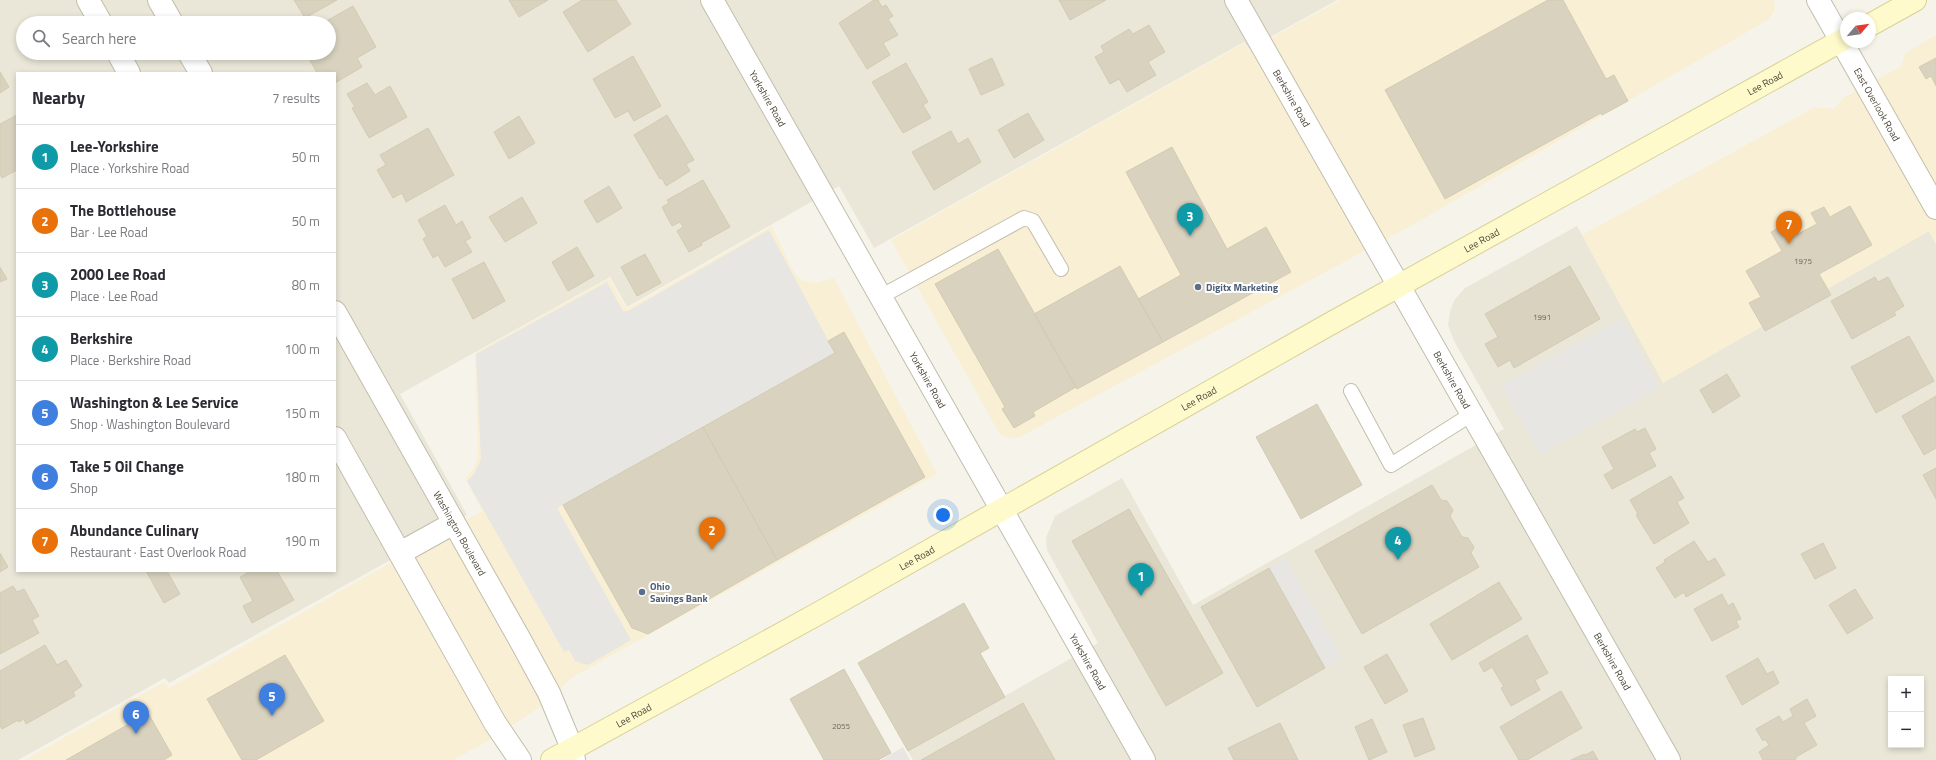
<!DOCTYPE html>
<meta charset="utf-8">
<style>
:root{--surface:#fff;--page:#f7f7f7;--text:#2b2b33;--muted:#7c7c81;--line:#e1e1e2;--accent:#d93025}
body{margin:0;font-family:"Titillium Web",sans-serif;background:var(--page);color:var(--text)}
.controls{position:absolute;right:12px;bottom:12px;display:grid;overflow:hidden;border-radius:0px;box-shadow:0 2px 6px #0003}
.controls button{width:36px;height:36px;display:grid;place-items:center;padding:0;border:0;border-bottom:1px solid var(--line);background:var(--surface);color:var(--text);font:20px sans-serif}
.compass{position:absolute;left:1840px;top:12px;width:36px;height:36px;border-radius:50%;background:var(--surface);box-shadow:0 2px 6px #0003;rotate:61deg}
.you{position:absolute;left:943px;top:515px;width:14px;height:14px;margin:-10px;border:3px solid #fff;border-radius:50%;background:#1a73e8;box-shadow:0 0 0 6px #1a73e833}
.badge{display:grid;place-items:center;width:26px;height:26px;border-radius:50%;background:var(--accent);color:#fff;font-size:13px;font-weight:700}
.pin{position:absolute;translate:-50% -33px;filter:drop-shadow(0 1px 2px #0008)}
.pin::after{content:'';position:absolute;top:21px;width:14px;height:12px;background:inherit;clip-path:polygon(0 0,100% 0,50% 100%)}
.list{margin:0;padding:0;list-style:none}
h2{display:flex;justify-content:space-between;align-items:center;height:52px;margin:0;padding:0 16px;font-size:17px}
h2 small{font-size:13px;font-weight:400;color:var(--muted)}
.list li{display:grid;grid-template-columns:26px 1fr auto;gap:12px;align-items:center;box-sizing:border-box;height:64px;padding:0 16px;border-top:1px solid var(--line)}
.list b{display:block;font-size:15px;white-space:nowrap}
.list p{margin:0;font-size:13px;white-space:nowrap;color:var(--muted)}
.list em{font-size:13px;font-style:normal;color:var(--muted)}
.icon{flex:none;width:22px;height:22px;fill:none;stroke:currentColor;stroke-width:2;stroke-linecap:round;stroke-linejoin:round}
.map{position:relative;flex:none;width:1936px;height:760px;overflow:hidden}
.search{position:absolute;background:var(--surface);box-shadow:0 2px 6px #0003;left:16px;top:16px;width:320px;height:44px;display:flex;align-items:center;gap:10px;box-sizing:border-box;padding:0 14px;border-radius:22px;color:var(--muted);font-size:15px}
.panel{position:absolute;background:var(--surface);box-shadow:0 2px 6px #0003;left:16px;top:72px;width:320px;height:500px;border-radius:0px}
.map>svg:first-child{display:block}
</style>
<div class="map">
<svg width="1936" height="760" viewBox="0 0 1936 760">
<rect width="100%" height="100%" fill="#f6f4ea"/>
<!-- residential -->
<path fill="#eae7d8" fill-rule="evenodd" d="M0 0H1337L1249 49 1244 42 874 248 839 186 627 307 610 277 400 394 467 515 387 562 169 683 165 678 18 760H0ZM23 23H329V53H23ZM17 73H335V571H17Z
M1577 226 1664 382 1929 231 1936 244V760H913L908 751 1098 643 1047 550 1046 538 1055 516 1122 478 1193 605 1504 429 1454 341 1448 325 1450 311 1455 299 1465 288ZM1891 679H1921V745H1891Z"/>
<!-- commercial -->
<path fill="#f8efd5" d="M1340 0H1774L1775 10 1768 20 1758 26 1409 227 1018 438H1008L999 433 891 240 1244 43 1249 50Z
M1936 35V244L1929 231 1663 383 1582 235 1815 107 1834 109 1843 98 1901 66 1905 53Z
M772 226 794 272 801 280 816 283 834 278 937 474 573 677 540 707 490 740 453 760H24L164 682 169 688 482 511 465 478 473 469 478 455 475 353 609 278 626 308H628Z"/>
<!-- parking -->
<path fill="#e7e6e2" d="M769 230 835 353 557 508 631 640 588 665 575 661 569 650 564 652 467 481 474 474 481 459 476 354 607 282 623 311H628Z
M1622 318 1660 388 1540 454 1501 386Z
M1286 558 1343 658 1257 707 1201 607Z
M903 747 910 760H881L898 750Z"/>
<!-- building -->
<path fill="#d8d2bf" stroke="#d3cbb2" d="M294 0H337L305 18Z
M509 0H548L519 17Z
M582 0H616L631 24 588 52 563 12Z
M874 0H878L882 7 886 5 893 16 888 19 898 35 883 43 890 55 867 69 839 23Z
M1059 0H1106L1070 20Z
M1548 0H1563L1606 79 1614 75 1628 101 1602 115 1601 113 1445 199 1385 90Z
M353 6 376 47 357 58 362 67 335 83V73H317L306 53H329V23H323Z
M1149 25 1165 52 1148 62 1156 75 1127 92 1119 79 1110 84 1095 57 1104 52 1101 46 1129 29 1133 34Z
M633 56 661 106 634 121 628 111 615 118 593 79Z
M992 58 1004 85 981 95 969 69Z
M1936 58V86L1931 76 1926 79 1919 67Z
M906 63 928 102 923 105 931 118 903 133 872 82Z
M0 72 9 87 0 93Z
M367 83 375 95 390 86 407 117 369 138 352 108 355 107 347 94Z
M1028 113 1044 140 1014 158 998 130Z
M17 115V170L2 178 0 174V124Z
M667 115 694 160 686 164 690 171 666 186 662 178 660 179 634 135Z
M519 116 535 143 509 159 494 132Z
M428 128 454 175 406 202 402 193 393 198 377 170 386 165 380 155Z
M951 131 958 144 968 138 981 162 934 190 912 152Z
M1172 147 1227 249 1266 227 1291 272 1163 342 1138 299 1181 275 1126 172Z
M703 180 730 227 701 243 702 245 689 252 677 231 683 227 680 222 672 226 662 207 669 203 667 200Z
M609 186 622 208 597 223 584 201Z
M522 197 537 223 505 242 489 217Z
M445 205 456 225 462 221 471 238 465 241 472 252 445 267 438 255 433 258 423 239 427 236 418 220Z
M1850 206 1872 245 1819 274 1831 295 1765 331 1749 303 1761 297 1746 271 1782 251 1771 232 1787 223 1794 236 1817 224 1811 213 1824 207 1830 217Z
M577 247 594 276 568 291 552 262Z
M998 249 1076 387 1033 412 1035 416 1014 428 1002 409 1005 407 935 284Z
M645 254 661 283 637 296 621 267Z
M484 262 505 301 473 319 452 279Z
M1120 266 1163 342 1077 389 1034 314Z
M1570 266 1600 319 1514 368 1510 360 1498 367 1485 344 1498 337 1485 314Z
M0 267 7 279 0 282Z
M1875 277 1878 282 1888 277 1904 306 1894 312 1896 315 1852 339 1831 301Z
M844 332 925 477 777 560 703 427 835 353 828 341Z
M1909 336 1934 381 1876 413 1851 367Z
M1727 374 1740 396 1713 413 1700 390Z
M1936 396V448L1924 455 1902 416Z
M1317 404 1362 485 1301 519 1256 437Z
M703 427 777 560 648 634 632 628 563 505Z
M1645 428 1656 449 1649 453 1656 466 1612 489 1604 475 1614 469 1602 447 1635 429 1637 432Z
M1936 468V499L1923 475Z
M1671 476 1684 498 1677 502 1689 523 1654 544 1636 515 1638 514 1630 500Z
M1432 485 1441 500 1447 501 1453 510 1450 516 1462 537 1468 538 1474 547 1471 553 1479 567 1362 634 1315 551Z
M1129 509 1223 673 1166 706 1072 541Z
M1694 541 1708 562 1715 558 1725 575 1686 597 1684 592 1675 598 1656 568 1665 562 1664 560Z
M1823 543 1836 568 1815 579 1801 554Z
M0 553 8 567 0 572Z
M1269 568 1325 668 1257 707 1201 607Z
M146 571H167L180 594 164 603Z
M251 571H277L294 600 252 623 243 606 253 601 240 577Z
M1499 582 1522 619 1452 660 1430 624Z
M13 586 17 592 24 589 39 616 32 620 39 633 0 654V593Z
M1855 589 1873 618 1847 634 1829 605Z
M1722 594 1728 606 1733 603 1741 619 1736 621 1739 627 1712 641 1694 609Z
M964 603 989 648 980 653 1005 697 908 751 858 663Z
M1527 635 1548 673 1535 680 1540 690 1511 706 1501 688 1504 687 1492 667 1484 672 1479 663Z
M45 645 57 665 66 660 82 686 73 692 75 696 26 724 24 719 19 722 18 720 2 729 0 726V671Z
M1387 654 1408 691 1385 704 1364 667Z
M285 655 324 721 256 760H242L207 699Z
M1758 658 1767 674 1773 671 1779 683 1742 705 1726 676Z
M844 669 891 753 878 760H824L790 699Z
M1561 691 1582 728 1527 760H1519L1500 727Z
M1807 699 1816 716 1804 723 1817 745 1796 757V759L1794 760H1763L1759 752 1769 745 1765 739 1763 741 1756 729 1779 716 1783 722 1793 716 1790 709Z
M1023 703 1055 760H921Z
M148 713 172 755 164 760H66Z
M1423 718 1435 749 1415 757 1403 725Z
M1372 719 1387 752 1369 760 1355 727Z
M1280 723 1298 760H1234L1228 748Z
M1593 751 1598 760H1571L1584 754 1585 755Z"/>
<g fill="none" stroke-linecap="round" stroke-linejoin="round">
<!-- service casing -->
<g stroke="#c2beac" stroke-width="16">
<path id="service" d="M880 297 1024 218 1033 221 1061 269
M1351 391 1391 465 1472 414"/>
</g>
<!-- minor casing -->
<g stroke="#c2beac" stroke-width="24">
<g id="minor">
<path d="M88 0 101 23"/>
<path d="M159 0 172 23"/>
<path id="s1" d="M712 0 1144 760"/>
<path id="s2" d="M1236 0 1669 760"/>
<path id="s3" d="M1818 0 1936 208"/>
<path d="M118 53 129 73"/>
<path d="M189 53 201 73"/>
<path id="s4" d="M335 312 519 638 549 693 572 748 574 760"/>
<path d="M335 438 495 723 520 760"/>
<path d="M400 553 454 523"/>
</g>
</g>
<!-- secondary casing -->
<g stroke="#d8d198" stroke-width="24">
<g id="secondary">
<path d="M1870 25 1915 0"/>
<path id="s5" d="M552 760 821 612 1328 325 1846 38"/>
</g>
</g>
<!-- service -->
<use href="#service" stroke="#fff" stroke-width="14"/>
<!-- minor -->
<use href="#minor" stroke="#fff" stroke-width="22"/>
<!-- secondary -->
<use href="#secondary" stroke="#fffacb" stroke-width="22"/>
</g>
<!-- markers -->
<g fill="#5c6f8a" stroke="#fff" stroke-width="1.5">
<circle cx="1198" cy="287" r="4"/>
<circle cx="642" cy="592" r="4"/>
</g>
<g text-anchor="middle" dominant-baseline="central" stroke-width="4" stroke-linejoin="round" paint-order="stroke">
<!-- number labels -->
<g font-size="8" fill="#6e6959">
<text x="1803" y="261">1975</text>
<text x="1542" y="317">1991</text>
<text x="841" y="726">2055</text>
</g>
<!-- street labels -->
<g font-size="10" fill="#4a4637" stroke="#fff">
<text stroke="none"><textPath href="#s5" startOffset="1389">Lee Road</textPath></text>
<text stroke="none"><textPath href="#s1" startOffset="113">Yorkshire Road</textPath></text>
<text stroke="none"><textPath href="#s2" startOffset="113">Berkshire Road</textPath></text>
<text stroke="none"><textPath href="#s3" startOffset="120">East Overlook Road</textPath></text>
<text stroke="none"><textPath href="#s5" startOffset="1065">Lee Road</textPath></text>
<text stroke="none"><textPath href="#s1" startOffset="437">Yorkshire Road</textPath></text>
<text stroke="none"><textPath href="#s2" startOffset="437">Berkshire Road</textPath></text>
<text stroke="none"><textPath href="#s5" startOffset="741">Lee Road</textPath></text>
<text stroke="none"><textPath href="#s4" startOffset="254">Washington Boulevard</textPath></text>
<text stroke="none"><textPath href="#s5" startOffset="417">Lee Road</textPath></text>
<text stroke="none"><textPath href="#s1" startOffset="761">Yorkshire Road</textPath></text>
<text stroke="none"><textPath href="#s2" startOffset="761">Berkshire Road</textPath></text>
<text stroke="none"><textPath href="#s5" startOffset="93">Lee Road</textPath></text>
</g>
<!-- service labels -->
<g font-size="10" font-weight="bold" fill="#4e5e75" stroke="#fff" text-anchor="start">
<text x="1206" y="287">Digitx Marketing</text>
<text x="650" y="586">Ohio<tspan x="650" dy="12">Savings Bank</tspan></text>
</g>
</g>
</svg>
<div class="controls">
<button>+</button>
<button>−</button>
</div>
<svg class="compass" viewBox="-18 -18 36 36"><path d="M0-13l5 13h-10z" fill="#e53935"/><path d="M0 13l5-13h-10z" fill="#7c7c81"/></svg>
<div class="you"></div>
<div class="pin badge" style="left:1141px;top:596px;background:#0f9aa8">1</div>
<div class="pin badge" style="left:712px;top:550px;background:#e8710a">2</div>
<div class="pin badge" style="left:1190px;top:236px;background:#0f9aa8">3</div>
<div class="pin badge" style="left:1398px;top:560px;background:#0f9aa8">4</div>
<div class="pin badge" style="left:272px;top:716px;background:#3f7fe0">5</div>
<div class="pin badge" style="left:136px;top:734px;background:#3f7fe0">6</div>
<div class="pin badge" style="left:1789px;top:244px;background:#e8710a">7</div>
<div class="search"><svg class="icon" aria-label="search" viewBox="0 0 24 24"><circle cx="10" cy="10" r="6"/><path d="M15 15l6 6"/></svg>Search here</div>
<section class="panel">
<h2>Nearby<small>7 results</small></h2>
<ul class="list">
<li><span class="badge" style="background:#0f9aa8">1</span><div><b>Lee-Yorkshire</b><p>Place · Yorkshire Road</p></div><em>50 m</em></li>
<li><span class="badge" style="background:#e8710a">2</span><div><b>The Bottlehouse</b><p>Bar · Lee Road</p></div><em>50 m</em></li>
<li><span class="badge" style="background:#0f9aa8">3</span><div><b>2000 Lee Road</b><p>Place · Lee Road</p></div><em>80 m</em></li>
<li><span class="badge" style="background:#0f9aa8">4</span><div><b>Berkshire</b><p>Place · Berkshire Road</p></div><em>100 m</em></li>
<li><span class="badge" style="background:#3f7fe0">5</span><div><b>Washington &amp; Lee Service</b><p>Shop · Washington Boulevard</p></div><em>150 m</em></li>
<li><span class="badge" style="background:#3f7fe0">6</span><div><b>Take 5 Oil Change</b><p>Shop</p></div><em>180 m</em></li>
<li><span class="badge" style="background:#e8710a">7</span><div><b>Abundance Culinary</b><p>Restaurant · East Overlook Road</p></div><em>190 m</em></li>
</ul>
</section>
</div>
